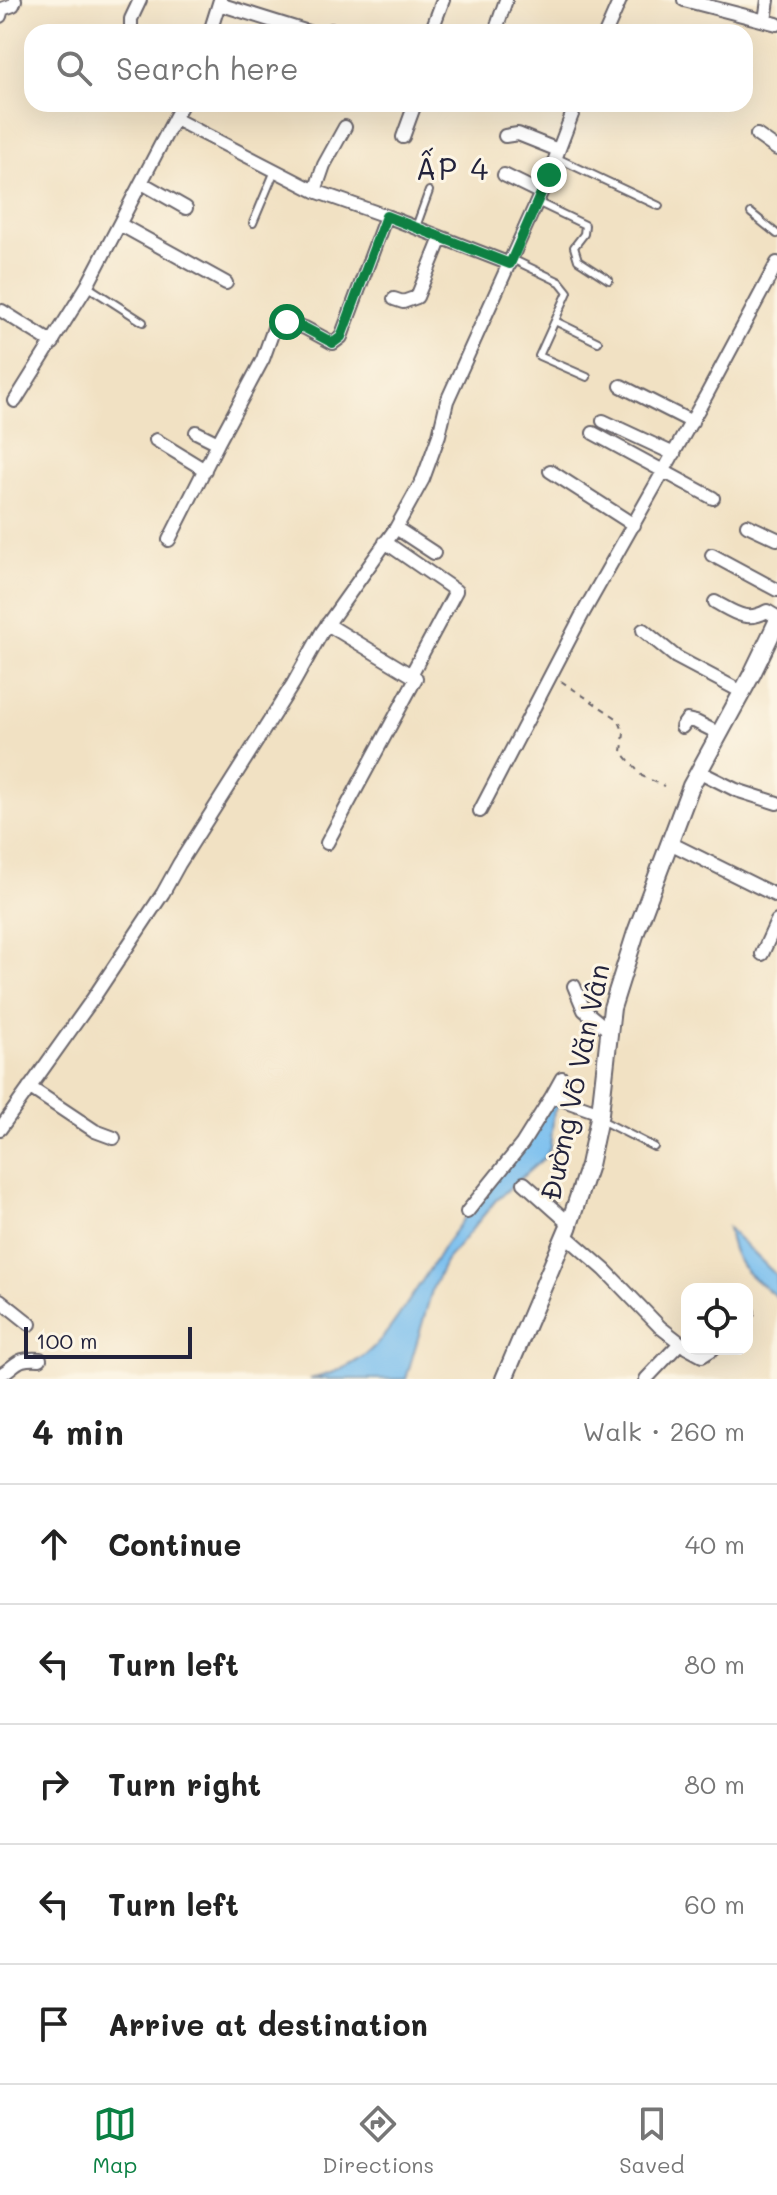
<!DOCTYPE html>
<meta charset="utf-8">
<style>
:root{--surface:#fff;--page:#f6f6f6;--text:#222;--muted:#767676;--line:#e0e0e0;--accent:#0b8043}
body{margin:0;font-family:Mali,sans-serif;background:var(--page);color:var(--text)}
.controls{position:absolute;right:24px;bottom:24px;display:grid;overflow:hidden;border-radius:16px;box-shadow:0 8px 32px #0002}
.controls button{width:72px;height:72px;display:grid;place-items:center;padding:0;border:0;border-bottom:2px solid var(--line);background:var(--surface);color:var(--text);font:40px sans-serif}
.scale{position:absolute;left:24px;bottom:20px;width:168px;box-sizing:border-box;padding-left:8px;border:4px solid #22223b;border-top:0;font-size:22px;line-height:28px;white-space:nowrap;color:#22223b;-webkit-text-stroke:6px #fcf5e5;paint-order:stroke}
.stop{position:absolute;width:24px;height:24px;margin:-18px;border:6px solid #0b8043;border-radius:50%;background:#fff}
.stop.end{background:#0b8043;border-color:#fff;box-shadow:0 2px 8px #0008}
.list{margin:0;padding:0;list-style:none}
h2{display:flex;justify-content:space-between;align-items:center;height:104px;margin:0;padding:0 32px;font-size:34px}
h2 small{font-size:26px;font-weight:400;color:var(--muted)}
.list li{display:grid;grid-template-columns:52px 1fr auto;gap:24px;align-items:center;box-sizing:border-box;height:120px;padding:0 32px;border-top:2px solid var(--line)}
.list b{display:block;font-size:30px;white-space:nowrap}
.list em{font-size:26px;font-style:normal;color:var(--muted)}
.icon{flex:none;width:44px;height:44px;fill:none;stroke:currentColor;stroke-width:2;stroke-linecap:round;stroke-linejoin:round}
.map{position:relative;flex:none;width:777px;height:1379px;overflow:hidden}
.search{position:absolute;background:var(--surface);box-shadow:0 8px 32px #0002;left:24px;right:24px;top:24px;height:88px;display:flex;align-items:center;gap:20px;box-sizing:border-box;padding:0 28px;border-radius:24px;color:var(--muted);font-size:30px}
.sheet{height:704px;background:var(--surface)}
nav{display:flex;justify-content:space-around;align-items:center;box-sizing:border-box;height:112px;border-top:2px solid var(--line);background:var(--surface);font-size:22px;color:var(--muted)}
nav a{display:grid;justify-items:center;gap:4px}
nav .on{color:var(--accent)}
.map>svg:first-child{display:block}
</style>
<div class="map">
<svg width="777" height="1379" viewBox="0 0 777 1379">
<rect width="100%" height="100%" fill="#fcf5e5"/>
<filter id="ink" filterUnits="userSpaceOnUse"><feTurbulence type="fractalNoise" baseFrequency=".0125" numOctaves="2"/><feDisplacementMap in="SourceGraphic" scale="16" xChannelSelector="R" yChannelSelector="G"/><feConvolveMatrix kernelMatrix="1 2 1 2 8 2 1 2 1" color-interpolation-filters="sRGB"/></filter>
<filter id="wash" filterUnits="userSpaceOnUse"><feTurbulence type="fractalNoise" baseFrequency=".006" numOctaves="4" result="noise"/><feDisplacementMap in="SourceGraphic" scale="32" xChannelSelector="R" yChannelSelector="G"/><feGaussianBlur stdDeviation="1.8" result="paint"/><feColorMatrix in="noise" values="0 0 0 0 0 0 0 0 0 0 0 0 0 0 0 0 0 1.4 0 .05"/><feComposite in="paint" operator="in"/></filter>
<g filter="url(#wash)">
<rect width="100%" height="100%" fill="#f1e1c3"/>
<!-- water -->
<path fill="#77beef" stroke="#4c7095" stroke-width="2" d="M549 1103H560L554 1112 550 1148 545 1157 496 1200 445 1262 433 1287 406 1379H310C361 1368 378 1347 406 1305 419 1285 432 1267 443 1247Z
M728 1228 777 1276V1297C748 1275 733 1266 728 1228Z"/>
</g>
<g filter="url(#ink)">
<g fill="none" stroke-linecap="round" stroke-linejoin="round">
<!-- service casing -->
<g stroke="#6a656b" stroke-width="10">
<path id="service" d="M555 157 659 206
M537 202 585 225 584 234 574 247 578 260 609 280
M751 213 777 234
M253 223 274 173
M416 227 429 191
M512 259 560 282 568 292 539 356 587 377
M87 286 143 322
M555 321 598 342
M599 1119 654 1147"/>
</g>
<!-- minor casing -->
<g stroke="#6a656b" stroke-width="16">
<path id="minor" d="M684 0 777 24
M219 4 308 32
M0 16 2 9 13 5 15 0
M765 21 768 0
M133 32 131 31V19L140 0
M210 32 220 0
M327 32 331 30 337 32
M431 32 443 0
M495 32 506 0
M606 32 620 0
M175 119 315 191 386 216 510 264
M757 135 777 149
M505 136 518 134 558 150
M403 137 415 104
M504 175 541 193
M142 183 186 208
M315 191 324 165 345 127
M121 225 226 283
M394 299 403 302 417 297 441 238
M2 311 53 343
M621 386 692 422
M15 401 87 286 182 104
M603 421 674 454
M196 432 218 443 263 359 274 328 287 322 305 328 333 343 341 337 386 216
M593 433 713 498
M156 440 205 470
M550 471 634 525
M747 525 777 539
M396 528 434 553
M169 540 218 443
M385 542 456 591 412 673
M712 555 777 590
M715 602C734 612 746 623 767 611L777 617
M327 624 416 678 327 843
M643 630 676 657 742 692
M682 727 687 720 696 722 718 733
M698 771 736 790 777 803
M480 811 582 615 707 394 777 263
M670 843 777 896
M762 954 777 921
M574 986 584 1010 608 1030
M29 1087 95 1131 114 1138
M552 1096 562 1078
M0 1129 92 1000 163 893 179 864 293 684 322 632 396 528 423 479 439 435 447 401 549 175 576 104
M524 1183 570 1224
M467 1212 522 1144 552 1096 600 1113
M565 1235 605 1270 660 1327 687 1348
M0 1300 30 1324
M747 1313 748 1312
M689 1349 702 1356 713 1349
M0 1375C18 1365 15 1357 40 1359
M646 1379 680 1343"/>
</g>
<!-- tertiary casing -->
<g stroke="#6a656b" stroke-width="20">
<path id="tertiary" d="M504 1379 568 1228 589 1165 600 1113 612 1008 636 932 691 786 752 674 777 622"/>
</g>
<!-- path -->
<path stroke="#6a656b" stroke-width="2" stroke-dasharray="6 6" stroke-linecap="butt" d="M561 681 618 719 624 733 622 752 642 776 664 786"/>
<!-- service -->
<use href="#service" stroke="#fff" stroke-width="6"/>
<!-- minor -->
<use href="#minor" stroke="#fff" stroke-width="12"/>
<!-- tertiary -->
<use href="#tertiary" stroke="#fff" stroke-width="16"/>
</g>
</g>
<g fill="none" stroke-linecap="round" stroke-linejoin="round" filter="url(#ink)">
<!-- route -->
<path stroke="#0b8043" stroke-width="10" d="M287 322 305 328 333 343 341 337 386 216 510 264 549 175"/>
</g>
<g text-anchor="middle" dominant-baseline="central" stroke-width="6" stroke-linejoin="round" paint-order="stroke">
<!-- street labels -->
<g font-size="28" fill="#22223b" stroke="#fcf5e5">
<text transform="translate(574 1082) rotate(-78)">Đường Võ Văn Vân</text>
</g>
<!-- neighbourhood labels -->
<g font-size="30" letter-spacing="2" fill="#22223b" stroke="#fcf5e5">
<text x="453" y="168">ẤP 4</text>
</g>
</g>
</svg>
<div class="controls">
<button><svg class="icon" aria-label="locate" viewBox="0 0 24 24"><circle cx="12" cy="12" r="6"/><path d="M12 2v4M12 18v4M2 12h4M18 12h4"/></svg></button>
</div>
<div class="scale">100 m</div>
<div class="stop" style="left:287px;top:322px"></div>
<div class="stop end" style="left:549px;top:175px"></div>
<div class="search"><svg class="icon" aria-label="search" viewBox="0 0 24 24"><circle cx="10" cy="10" r="6"/><path d="M15 15l6 6"/></svg>Search here</div>
</div>
<section class="sheet">
<h2>4 min<small>Walk · 260 m</small></h2>
<ul class="list">
<li><svg class="icon" aria-label="ahead" viewBox="0 0 24 24"><path d="M12 20V5M6 11l6-6 6 6"/></svg><div><b>Continue</b></div><em>40 m</em></li>
<li><svg class="icon" aria-label="left" viewBox="0 0 24 24"><path d="M17 20v-9H6M10 6l-5 5 5 5"/></svg><div><b>Turn left</b></div><em>80 m</em></li>
<li><svg class="icon" aria-label="right" viewBox="0 0 24 24"><path d="M7 20v-9h11M14 6l5 5-5 5"/></svg><div><b>Turn right</b></div><em>80 m</em></li>
<li><svg class="icon" aria-label="left" viewBox="0 0 24 24"><path d="M17 20v-9H6M10 6l-5 5 5 5"/></svg><div><b>Turn left</b></div><em>60 m</em></li>
<li><svg class="icon" aria-label="arrive" viewBox="0 0 24 24"><path d="M6 21V4h12l-3 4 3 4H6"/></svg><div><b>Arrive at destination</b></div></li>
</ul>
</section>
<nav>
<a class="on"><svg class="icon" aria-label="map" viewBox="0 0 24 24"><path d="M3 6l6-2 6 2 6-2v14l-6 2-6-2-6 2zM9 4v14M15 6v14"/></svg>Map</a>
<a><svg class="icon" aria-label="directions" viewBox="0 0 24 24"><path d="M12 3l9 9-9 9-9-9zM9 14v-3h6M13 9l2 2-2 2"/></svg>Directions</a>
<a><svg class="icon" aria-label="saved" viewBox="0 0 24 24"><path d="M7 4h10v16l-5-4-5 4z"/></svg>Saved</a>
</nav>
